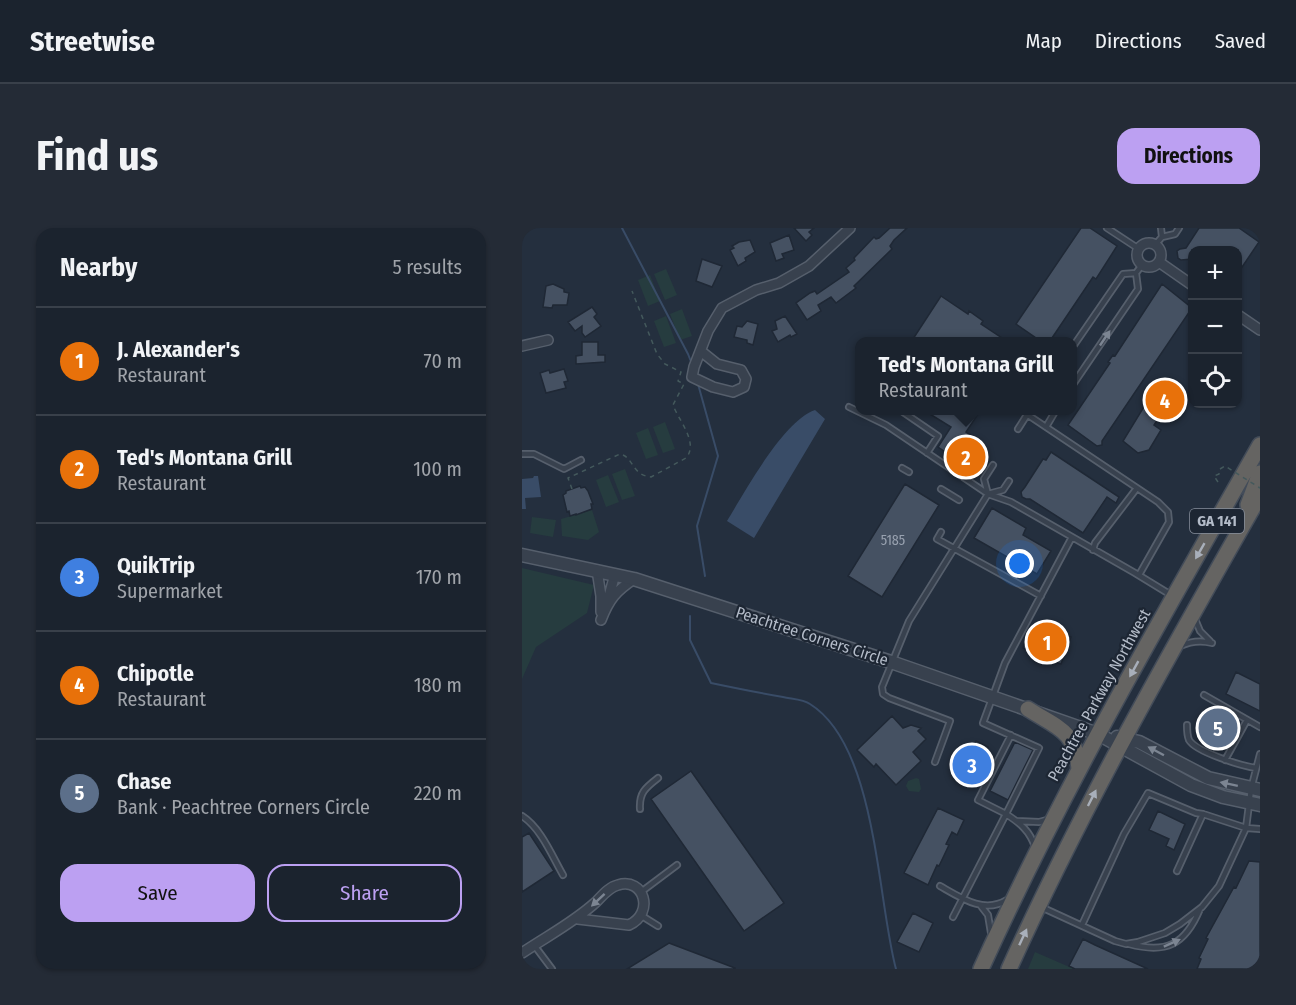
<!DOCTYPE html>
<meta charset="utf-8">
<style>
:root{--surface:#1b232e;--page:#242b36;--text:#f1f3f6;--muted:#a0a4aa;--line:#39404a;--accent:#bca0f2}
body{margin:0;font-family:"Fira Sans Condensed",sans-serif;background:var(--page);color:var(--text)}
.controls{position:absolute;right:18px;top:18px;display:grid;overflow:hidden;border-radius:12px;box-shadow:0 2px 4px #0004}
.controls button{width:54px;height:54px;display:grid;place-items:center;padding:0;border:0;border-bottom:2px solid var(--line);background:var(--surface);color:var(--text);font:30px sans-serif}
.you{position:absolute;left:498px;top:336px;width:21px;height:21px;margin:-15px;border:4px solid #fff;border-radius:50%;background:#1a73e8;box-shadow:0 0 0 9px #1a73e833}
.badge{display:grid;place-items:center;width:39px;height:39px;border-radius:50%;background:var(--accent);color:#fff;font-size:20px;font-weight:700}
.pin{position:absolute;translate:-50% -50%;border:3px solid #fff;box-shadow:0 2px 6px #0006}
.popup{position:absolute;left:333px;top:109px;width:222px;height:78px;box-sizing:border-box;display:grid;place-content:center;border-radius:12px;background:var(--surface);filter:drop-shadow(0 2px 4px #0005);font-size:20px;white-space:nowrap;color:var(--muted)}
.popup b{font-size:22px;color:var(--text)}
.popup::after{content:'';position:absolute;left:50%;top:100%;margin-left:-12px;border:12px solid transparent;border-top-color:var(--surface)}
.list{margin:0;padding:0;list-style:none}
h2{display:flex;justify-content:space-between;align-items:center;height:78px;margin:0;padding:0 24px;font-size:26px}
h2 small{font-size:20px;font-weight:400;color:var(--muted)}
.list li{display:grid;grid-template-columns:39px 1fr auto;gap:18px;align-items:center;box-sizing:border-box;height:108px;padding:0 24px;border-top:2px solid var(--line)}
.list b{display:block;font-size:22px;white-space:nowrap}
.list p{margin:0;font-size:20px;white-space:nowrap;color:var(--muted)}
.list em{font-size:20px;font-style:normal;color:var(--muted)}
.actions{display:flex;gap:12px;padding:18px 24px}
.actions a{flex:1;padding:14px 0;border:2px solid var(--accent);border-radius:18px;text-align:center;font-size:21px;color:var(--accent)}
.actions .main{background:var(--accent);color:#111}
.icon{flex:none;width:33px;height:33px;fill:none;stroke:currentColor;stroke-width:2;stroke-linecap:round;stroke-linejoin:round}
.map{position:relative;flex:none;width:738px;height:741px;overflow:hidden;border-radius:18px}
header{display:flex;align-items:center;gap:36px;box-sizing:border-box;height:84px;padding:0 30px;background:var(--surface);border-bottom:2px solid var(--line)}
header strong{font-size:28px}
nav{display:flex;gap:33px;margin-inline-start:auto;font-size:21px}
.intro{display:flex;align-items:center;justify-content:space-between;box-sizing:border-box;height:144px;padding:0 36px}
h1{margin:0;font-size:42px}
.button{padding:15px 27px;border-radius:18px;background:var(--accent);color:#111;font-size:21px;font-weight:700}
main{display:flex;gap:36px;padding:0 36px}
aside{flex:1;background:var(--surface);border-radius:18px;box-shadow:0 2px 4px #0004}
.map>svg:first-child{display:block}
</style>
<header>
<strong>Streetwise</strong>
<nav><a>Map</a><a>Directions</a><a>Saved</a></nav>
</header>
<div class="intro"><h1>Find us</h1><a class="button">Directions</a></div>
<main>
<aside>
<h2>Nearby<small>5 results</small></h2>
<ul class="list">
<li><span class="badge" style="background:#e8710a">1</span><div><b>J. Alexander's</b><p>Restaurant</p></div><em>70 m</em></li>
<li><span class="badge" style="background:#e8710a">2</span><div><b>Ted's Montana Grill</b><p>Restaurant</p></div><em>100 m</em></li>
<li><span class="badge" style="background:#3f7fe0">3</span><div><b>QuikTrip</b><p>Supermarket</p></div><em>170 m</em></li>
<li><span class="badge" style="background:#e8710a">4</span><div><b>Chipotle</b><p>Restaurant</p></div><em>180 m</em></li>
<li><span class="badge" style="background:#5c6f8a">5</span><div><b>Chase</b><p>Bank · Peachtree Corners Circle</p></div><em>220 m</em></li>
</ul>
<div class="actions"><a class="main">Save</a><a>Share</a></div>
</aside>
<div class="map">
<svg width="738" height="741" viewBox="0 0 738 741">
<rect width="100%" height="100%" fill="#242f3e"/>
<!-- green -->
<path fill="#263c3f" d="M144 41 155 67 143 72 132 46Z
M128 47 138 73 126 78 116 52Z
M160 81 170 108 158 112 148 86Z
M144 88 154 115 142 119 132 93Z
M143 194 153 221 141 225 131 199Z
M126 200 136 227 124 231 114 205Z
M103 241 113 268 100 272 90 246Z
M86 247 97 274 84 279 74 252Z
M70 282 77 304 66 312 40 308 39 291Z
M10 289 34 292 31 309 8 305Z
M0 340 72 357 65 385 14 419 0 451Z
M394 550 397 551 399 561 397 564 387 563 384 558 386 553Z
M513 724 552 741H506Z"/>
<!-- water -->
<path fill="#394c67" d="M293 182 303 191 232 310 205 293C223 264 261 193 293 182Z
M12 248H16L19 269 3 270 4 281H0V251L11 250Z"/>
<g fill="none" stroke-linecap="round" stroke-linejoin="round">
<!-- stream -->
<path stroke="#394c67" stroke-width="2" d="M100 0 166 126 170 136
M176 156 196 228 175 298 183 348
M168 388V412L189 455C213 460 237 465 261 469 269 471 281 471 288 476 355 518 355 671 374 741"/>
</g>
<!-- building -->
<path fill="#455162" stroke="#1f2835" stroke-width="1.5" d="M272 0H292L287 4 290 7 284 13Z
M368 0H385L372 12 368 18 370 21 332 58 334 60 314 75 309 69 296 77 299 83 285 92 274 75 288 65 293 63 295 66 327 44 324 40 333 32 332 30 352 9 354 11 357 10Z
M559 0H568L595 18 574 51 571 49 530 110 531 114H520L494 96Z
M677 0H717L737 14 716 45V22H670V31L659 32 656 30 655 23 658 21 664 20Z
M267 7 272 22 260 26 262 30 254 33 248 15Z
M228 12 233 24 223 30 224 33 216 38 208 22 212 20 210 18 217 14Z
M180 31 200 38 190 59 174 53Z
M31 56 42 61V64L47 65 45 77H31L30 80 21 79 24 58Z
M640 56 670 80 580 213V217L575 218 546 197 588 135 586 134 591 127 593 128Z
M419 68 446 86 447 83 461 93 459 96 486 114H389Z
M70 79 75 86 72 89 79 98 63 109 60 105V98L53 103 46 94Z
M263 88 275 106 269 109 268 107 256 114 250 103 255 101 253 93Z
M225 93 236 96 231 117 225 115V112L212 109 215 98 220 99Z
M60 114H76V127H83V134L54 136V128L60 127Z
M42 141 46 153 42 154 44 160 24 165 18 145 27 142 28 145Z
M637 154 662 169 657 177 653 175 646 186 641 183 632 197 639 202 627 222 616 225 601 213Z
M403 183H458L444 204 453 210 447 220 453 224 444 238 416 219 429 199Z
M529 224 597 269 594 275 585 269 561 305 508 271H504L500 269 499 264 503 259 521 231 524 232Z
M383 256 417 277 360 369 326 348Z
M58 258 59 260 63 259 66 263 71 276H69L70 281 54 287V286L48 288 47 283 45 284 41 267 44 265V263Z
M470 280 504 300 501 307 529 323 515 346 452 310Z
M509 398 521 402 522 399 549 409 539 436 521 430 522 427 501 420Z
M714 444 738 456V483L704 466Z
M693 485 714 497 705 514 703 513 700 518 680 507 683 502 679 499 685 488 690 490Z
M370 488 381 500 389 497 399 500 396 503 404 511 391 524 399 533 374 557 354 536 352 539 335 522Z
M454 513 466 519 455 545 446 556 435 551Z
M493 514 511 522 486 572 468 563Z
M169 543 262 675 222 703 129 571Z
M416 580 442 592 435 607 430 604 424 616 427 617 417 638 415 637 406 657 382 645Z
M636 583 663 596 652 622 644 618 647 611 627 602Z
M7 605 32 643 0 664V609Z
M727 633 738 634V741H675L679 731 677 730 686 711 684 710 712 659 714 660Z
M391 685 411 695 397 724 375 714Z
M561 711 573 717 626 741H553L547 738Z
M147 715 213 740V741H105Z"/>
<g fill="none" stroke-linecap="round" stroke-linejoin="round">
<!-- service casing -->
<g stroke="#565f6c" stroke-width="8">
<path id="service" d="M585 0 617 21
M640 9 653 6 657 0
M633 17 640 9 639 0
M550 120 601 46 614 45
M550 158 616 61 614 45 620 37
M327 179 364 197 466 266 489 274 613 345 649 367
M378 182 416 208 405 225
M506 187 636 274 646 284 647 294 617 347
M524 199 534 182
M496 201 508 182
M0 226H12L42 241 59 232
M380 240 387 244
M419 261 437 272
M466 266 462 251 471 237
M419 304 415 311 519 368
M571 322 573 315 615 260
M673 391 678 403 688 413
M658 418C669 413 679 412 690 415
M682 467 738 499
M665 497C665 502 665 507 667 512 674 524 720 538 734 540
M703 532 725 492
M413 534 428 493 367 470 361 466 360 459 387 393 466 266 481 262 487 253
M118 581C117 565 123 560 136 550
M0 588C19 600 30 628 41 647
M495 593 517 594 528 591
M513 619C508 603 498 595 484 586L517 520 461 495 483 435 550 309
M655 643 681 586 724 600 738 601
M418 658C439 670 462 686 485 672
M119 664 155 637
M459 678 466 687 469 705
M519 679 593 713 604 716 616 714 643 705 658 696 680 679 697 658 724 600 729 561 738 526
M120 688 136 698
M431 689 484 586 456 572 489 507
M560 697 602 606 626 565 674 585 681 586
M607 716C644 726 663 717 678 681
M12 717 30 741"/>
</g>
<!-- minor casing -->
<g stroke="#565f6c" stroke-width="12">
<path id="minor" d="M615 27a12 12 0 1 1 24 0a12 12 0 1 1-24 0Z
M637 34 670 57
M716 87 738 102
M0 118 26 112
M180 124 195 136 219 142 224 151 222 159 211 164 191 159 170 149 172 139 186 103 200 80 234 62 257 55 287 38 328 0
M75 342 79 368V384
M86 372 93 346
M79 392C87 371 94 363 112 351
M0 725C25 708 51 695 74 674 80 668 87 659 96 657 122 649 133 685 107 697L56 691"/>
</g>
<!-- tertiary casing -->
<g stroke="#565f6c" stroke-width="15">
<path id="tertiary" d="M0 327 112 351 369 434 576 506 669 557 701 569 738 577
M595 509 617 514 686 550 738 562"/>
</g>
<!-- trunk casing -->
<g stroke="#434c59" stroke-width="18">
<path id="trunk" d="M726 277 738 245
M506 481C536 500 553 502 557 541
M459 741C541 560 640 389 738 217
M487 741C561 578 649 423 738 267"/>
</g>
<!-- path -->
<path stroke="#44595c" stroke-width="1.5" stroke-dasharray="4.5 4.5" stroke-linecap="butt" d="M696 254 692 248 697 246 698 241
M50 261 46 250 98 226C112 229 109 247 129 249L164 230C177 215 157 193 151 177L162 156 156 153 159 144 143 136 135 126 110 63"/>
<!-- service -->
<use href="#service" stroke="#38414e" stroke-width="4.5"/>
<!-- minor -->
<use href="#minor" stroke="#38414e" stroke-width="9"/>
<!-- tertiary -->
<use href="#tertiary" stroke="#38414e" stroke-width="12"/>
<!-- trunk -->
<use href="#trunk" stroke="#656462" stroke-width="15"/>
<!-- path-bridge -->
<path stroke="#44595c" stroke-width="1.5" stroke-dasharray="4.5 4.5" stroke-linecap="butt" d="M698 241 703 238 738 260"/>
</g>
<!-- one-way arrows -->
<defs><path id="oneway-solid" d="M-6-.8H1V-3.2L6.5 0L1 3.2V.8H-6Z" transform="scale(1.5)"/></defs>
<g fill="#7c8592">
<use href="#oneway-solid" transform="translate(583 110) rotate(-56)"/>
<use href="#oneway-solid" transform="translate(634 523) rotate(-152)"/>
<use href="#oneway-solid" transform="translate(707 556) rotate(-168)"/>
<use href="#oneway-solid" transform="translate(76 672) rotate(137)"/>
<use href="#oneway-solid" transform="translate(650 715) rotate(-24)"/>
</g>
<g fill="#a8afba">
<use href="#oneway-solid" transform="translate(678 323) rotate(120)"/>
<use href="#oneway-solid" transform="translate(612 441) rotate(119)"/>
<use href="#oneway-solid" transform="translate(570 570) rotate(-63)"/>
<use href="#oneway-solid" transform="translate(501 709) rotate(-65)"/>
</g>
<g text-anchor="middle" dominant-baseline="central" stroke-width="4.5" stroke-linejoin="round" paint-order="stroke">
<!-- number labels -->
<g font-size="14" fill="#98a1af">
<text x="371" y="312">5185</text>
</g>
<!-- shield labels -->
<rect fill="#1d2633" stroke="#878f9c" stroke-width="1.5" x="668" y="281" width="54" height="24" rx="4.5"/>
<g font-size="15" font-weight="bold" fill="#b4bcc9">
<text x="695" y="293">GA 141</text>
</g>
<!-- street labels -->
<g font-size="16" fill="#b4bcc9" stroke="#1d2633">
<text transform="translate(290 408) rotate(18)">Peachtree Corners Circle</text>
<text transform="translate(577 467) rotate(-61)">Peachtree Parkway Northwest</text>
</g>
</g>
</svg>
<div class="controls">
<button>+</button>
<button>−</button>
<button><svg class="icon" aria-label="locate" viewBox="0 0 24 24"><circle cx="12" cy="12" r="6"/><path d="M12 2v4M12 18v4M2 12h4M18 12h4"/></svg></button>
</div>
<div class="you"></div>
<div class="pin badge" style="left:525px;top:414px;background:#e8710a">1</div>
<div class="pin badge" style="left:444px;top:229px;background:#e8710a">2</div>
<div class="popup"><b>Ted's Montana Grill</b>Restaurant</div>
<div class="pin badge" style="left:450px;top:537px;background:#3f7fe0">3</div>
<div class="pin badge" style="left:643px;top:172px;background:#e8710a">4</div>
<div class="pin badge" style="left:696px;top:500px;background:#5c6f8a">5</div>
</div>
</main>
